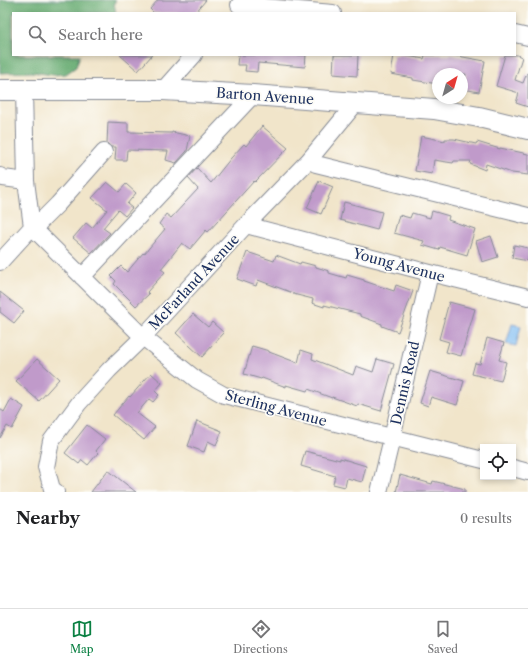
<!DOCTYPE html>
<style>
:root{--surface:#fff;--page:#f6f6f6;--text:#202124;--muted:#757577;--line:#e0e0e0;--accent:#0b8043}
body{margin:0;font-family:"Libre Caslon Text",serif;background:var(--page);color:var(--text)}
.controls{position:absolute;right:12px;bottom:12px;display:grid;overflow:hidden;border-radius:0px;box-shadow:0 2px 6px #0003}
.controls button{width:36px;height:36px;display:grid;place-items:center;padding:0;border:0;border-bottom:1px solid var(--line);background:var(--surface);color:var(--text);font:20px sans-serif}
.compass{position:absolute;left:432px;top:68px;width:36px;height:36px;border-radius:50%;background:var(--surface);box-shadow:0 2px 6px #0003;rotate:37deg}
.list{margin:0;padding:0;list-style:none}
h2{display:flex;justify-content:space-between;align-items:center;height:52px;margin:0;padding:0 16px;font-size:17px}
h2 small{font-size:13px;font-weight:400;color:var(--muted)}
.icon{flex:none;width:22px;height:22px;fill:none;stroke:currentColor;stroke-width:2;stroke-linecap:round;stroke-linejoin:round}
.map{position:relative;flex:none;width:528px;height:492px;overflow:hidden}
.search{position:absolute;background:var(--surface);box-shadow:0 2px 6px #0003;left:12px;right:12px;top:12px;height:44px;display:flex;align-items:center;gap:10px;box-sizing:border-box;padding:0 14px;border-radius:0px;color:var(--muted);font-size:15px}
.sheet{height:116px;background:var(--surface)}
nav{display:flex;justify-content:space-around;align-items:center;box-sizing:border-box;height:56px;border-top:1px solid var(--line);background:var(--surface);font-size:11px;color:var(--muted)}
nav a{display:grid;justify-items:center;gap:2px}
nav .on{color:var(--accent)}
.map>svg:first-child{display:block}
</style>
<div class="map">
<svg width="528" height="492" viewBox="0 0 528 492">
<rect width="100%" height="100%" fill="#fdfcf7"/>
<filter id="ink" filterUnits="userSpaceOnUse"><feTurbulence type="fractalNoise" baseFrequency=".025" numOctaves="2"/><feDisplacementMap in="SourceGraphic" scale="8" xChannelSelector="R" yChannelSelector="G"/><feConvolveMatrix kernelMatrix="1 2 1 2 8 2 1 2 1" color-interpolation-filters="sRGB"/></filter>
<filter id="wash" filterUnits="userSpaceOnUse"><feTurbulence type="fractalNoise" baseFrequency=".012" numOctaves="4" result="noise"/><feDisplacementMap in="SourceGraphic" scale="16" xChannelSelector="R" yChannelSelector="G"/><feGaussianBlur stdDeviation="0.9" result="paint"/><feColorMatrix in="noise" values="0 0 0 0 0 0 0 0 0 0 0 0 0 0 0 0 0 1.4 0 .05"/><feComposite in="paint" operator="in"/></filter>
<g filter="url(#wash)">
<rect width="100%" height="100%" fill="#f1e5ca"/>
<!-- forest -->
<path fill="#68ac72" stroke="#426e68" d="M0 0H116L114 3 116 13H13V55H80L76 67 66 74 53 75 32 72 0 73Z"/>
<!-- water -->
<path fill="#80bdf3" stroke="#4e76a8" d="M512 324 521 326 516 346 506 344Z"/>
<g id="blocks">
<!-- building -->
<path fill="#c09aca" d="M158 0H206L195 13H154L150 9Z
M120 55H152L138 71Z
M238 55H306L305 67 258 63 257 72 245 71 246 65H237Z
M334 55H358L357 76 333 74Z
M394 55H401L424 59 425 55H452L485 61 479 92 463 89 466 74H438V84L413 80V78L391 74Z
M505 55H517L522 57 515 80 523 83 527 73H528V107L516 103 519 93 496 86Z
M108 122 128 123V132L172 133V132L190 136 187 151 176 163 166 160 168 151 127 150 126 160H115L116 147H111L107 143Z
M262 126 288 148 255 182 254 181 208 232 206 230 190 249 182 243 161 269 165 272 147 292 149 294 136 306 114 284 116 281 111 276 121 266 127 272 143 253 144 254 165 229 159 224 166 214 171 218 198 189 188 178 197 168 211 183 231 158 244 144 246 146Z
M421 136 445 141V139H454L476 144 477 142 500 149V148L528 154V175L512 173 486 164 485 170 470 164 471 161H454L453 163 434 160 432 174 415 171Z
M319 181 333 187 321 214 307 208Z
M107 182 119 192 126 184 136 193 127 204 132 208 125 216 118 210 103 228 110 233 91 253 73 238 86 223 92 228 107 210 92 198Z
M344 202 382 212 377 230 340 220Z
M432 211 449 216 448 220 475 229 467 255 440 247 439 250 422 245 424 241 394 233 399 215 410 218 412 213 430 218Z
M491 236 498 257 482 262 476 241Z
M514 245 528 248V261L512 258Z
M247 252 274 261 276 255 300 264 301 262 316 266V267L329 271V273L346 278 347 275 364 280V281L394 291 396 285 413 291 398 332 382 326V324L360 316V314L324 305V307L312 303 313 299 293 294V293L258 280 256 286 237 279Z
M0 292 24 311 14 323 0 312Z
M449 302 475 309 461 356 446 352 449 342 439 339Z
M193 314 208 327 212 322 224 333 202 357 176 333Z
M487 338 504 343 499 360 506 362 501 381 472 374 475 363 480 364Z
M252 346 269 351V352L298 363 301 350 313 354 312 359 353 375 356 366 373 372 377 359 394 364 381 411 358 404 357 406 332 397V398L308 389 307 391 286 385V387L262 378 261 379 244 374Z
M37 359 59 379 39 401 16 381Z
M430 371 464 381 457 405 431 397 428 406 420 403Z
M151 373 162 383 155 391 159 395 153 402 149 399 137 413 155 427 144 440 113 415 129 396 130 397Z
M11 399 24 407 12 429 7 426 0 438V409L4 412Z
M197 421 222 431 216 445 208 441 204 452 188 446Z
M87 425 105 439 96 451 98 453 88 465 82 460 79 464 65 453Z
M305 451 340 460V458L366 466 362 482 347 478 345 487 333 484 335 476 301 466Z
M108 470 136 492H91Z
M400 475 432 484 433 481 465 489V492H396Z"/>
</g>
</g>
<g filter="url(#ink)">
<use href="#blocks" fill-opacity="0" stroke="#868a94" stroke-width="1"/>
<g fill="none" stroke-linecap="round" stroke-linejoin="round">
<!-- minor casing -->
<g stroke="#868a94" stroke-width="18">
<path id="minor" d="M239 5 333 13
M515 34 528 37
M163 90 194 55
M309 160 316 164 528 216
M0 176 3 178 26 181
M246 225 430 273 528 297
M32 227 143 337 197 380 224 395 483 460
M33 229 58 204 104 152
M0 262 32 227 26 181 24 90
M82 277 253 95
M513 468 528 472
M56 492 52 489 46 467 51 441 79 403 109 370 143 337 246 225 309 160 356 103
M379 492 392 438 430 273"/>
</g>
<!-- major casing -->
<g stroke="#868a94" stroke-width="22">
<path id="major" d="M0 90H163L253 95 434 109 479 117 528 129"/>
</g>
<!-- minor -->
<use href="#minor" stroke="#fff" stroke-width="16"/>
<!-- major -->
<use href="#major" stroke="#fff" stroke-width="20"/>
</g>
</g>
<g text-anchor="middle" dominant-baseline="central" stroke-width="3.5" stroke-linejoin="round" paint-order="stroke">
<!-- street labels -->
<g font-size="14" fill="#1b2f5e" stroke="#fdfcf7">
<text transform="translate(265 96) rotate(4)">Barton Avenue</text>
<text transform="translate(399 265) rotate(15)">Young Avenue</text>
<text transform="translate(194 282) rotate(-47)">McFarland Avenue</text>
<text transform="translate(405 383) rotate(-77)">Dennis Road</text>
<text transform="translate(276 408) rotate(15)">Sterling Avenue</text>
</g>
</g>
</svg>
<div class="controls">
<button><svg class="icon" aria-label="locate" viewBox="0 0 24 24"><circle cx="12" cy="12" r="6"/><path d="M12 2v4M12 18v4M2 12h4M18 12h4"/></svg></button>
</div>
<svg class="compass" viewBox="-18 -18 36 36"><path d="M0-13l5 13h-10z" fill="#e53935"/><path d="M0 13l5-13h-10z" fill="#757577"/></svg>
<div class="search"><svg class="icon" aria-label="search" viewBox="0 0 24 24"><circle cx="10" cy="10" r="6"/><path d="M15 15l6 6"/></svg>Search here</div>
</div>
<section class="sheet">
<h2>Nearby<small>0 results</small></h2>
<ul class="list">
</ul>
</section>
<nav>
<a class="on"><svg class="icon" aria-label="map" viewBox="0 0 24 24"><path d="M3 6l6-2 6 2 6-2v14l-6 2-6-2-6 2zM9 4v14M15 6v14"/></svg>Map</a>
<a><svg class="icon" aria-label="directions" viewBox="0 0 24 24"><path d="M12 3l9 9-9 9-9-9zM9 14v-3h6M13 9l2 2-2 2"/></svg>Directions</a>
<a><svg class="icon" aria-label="saved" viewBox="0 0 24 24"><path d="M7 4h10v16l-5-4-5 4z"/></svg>Saved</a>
</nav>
